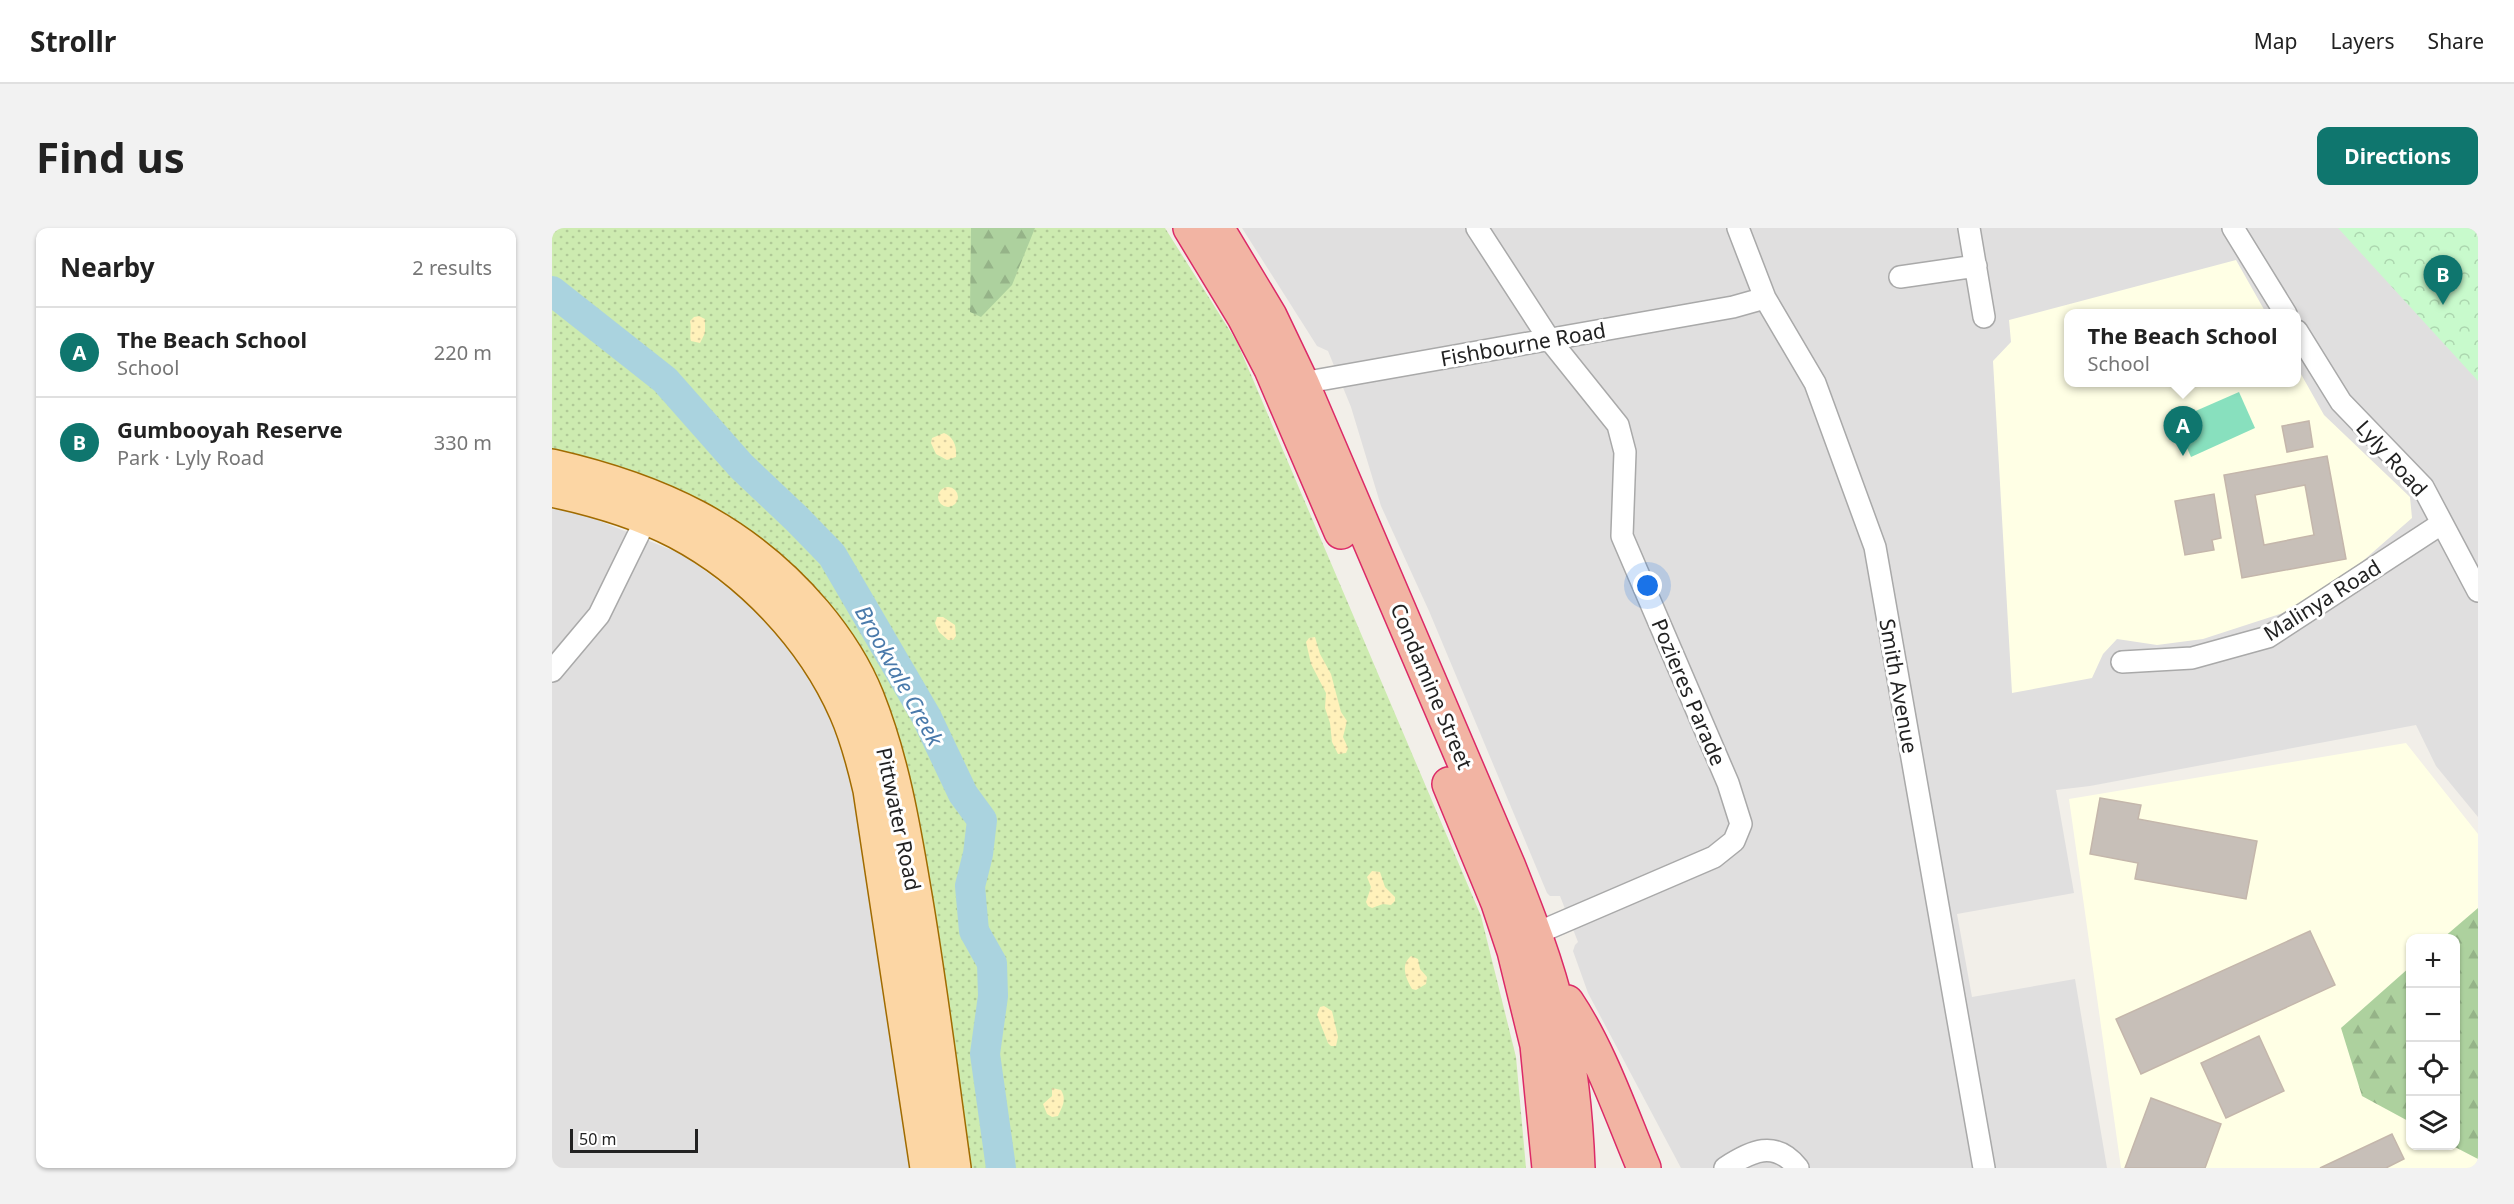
<!DOCTYPE html>
<meta charset="utf-8">
<style>
:root{--surface:#fff;--page:#f2f2f2;--text:#222;--muted:#767676;--line:#e0e0e0;--accent:#0f766e}
body{margin:0;font-family:"Noto Sans",sans-serif;background:var(--page);color:var(--text)}
.controls{position:absolute;right:18px;bottom:18px;display:grid;overflow:hidden;border-radius:12px;box-shadow:0 2px 4px #0004}
.controls button{width:54px;height:54px;display:grid;place-items:center;padding:0;border:0;border-bottom:2px solid var(--line);background:var(--surface);color:var(--text);font:30px sans-serif}
.scale{position:absolute;left:18px;bottom:15px;width:128px;box-sizing:border-box;padding-left:6px;border:3px solid #222;border-top:0;font-size:16px;line-height:21px;white-space:nowrap;color:#222;-webkit-text-stroke:4px #fff;paint-order:stroke}
.you{position:absolute;left:1096px;top:358px;width:21px;height:21px;margin:-15px;border:4px solid #fff;border-radius:50%;background:#1a73e8;box-shadow:0 0 0 9px #1a73e833}
.badge{display:grid;place-items:center;width:39px;height:39px;border-radius:50%;background:var(--accent);color:#fff;font-size:20px;font-weight:700}
.pin{position:absolute;translate:-50% -50px;filter:drop-shadow(0 2px 3px #0008)}
.pin::after{content:'';position:absolute;top:32px;width:21px;height:18px;background:inherit;clip-path:polygon(0 0,100% 0,50% 100%)}
.popup{position:absolute;left:1512px;top:81px;width:237px;height:78px;box-sizing:border-box;display:grid;place-content:center;border-radius:12px;background:var(--surface);filter:drop-shadow(0 2px 4px #0005);font-size:20px;white-space:nowrap;color:var(--muted)}
.popup b{font-size:22px;color:var(--text)}
.popup::after{content:'';position:absolute;left:50%;top:100%;margin-left:-12px;border:12px solid transparent;border-top-color:var(--surface)}
.list{margin:0;padding:0;list-style:none}
h2{display:flex;justify-content:space-between;align-items:center;height:78px;margin:0;padding:0 24px;font-size:26px}
h2 small{font-size:20px;font-weight:400;color:var(--muted)}
.list li{display:grid;grid-template-columns:39px 1fr auto;gap:18px;align-items:center;box-sizing:border-box;height:90px;padding:0 24px;border-top:2px solid var(--line)}
.list b{display:block;font-size:22px;white-space:nowrap}
.list p{margin:0;font-size:20px;white-space:nowrap;color:var(--muted)}
.list em{font-size:20px;font-style:normal;color:var(--muted)}
.icon{flex:none;width:33px;height:33px;fill:none;stroke:currentColor;stroke-width:2;stroke-linecap:round;stroke-linejoin:round}
.map{position:relative;flex:none;width:1926px;height:940px;overflow:hidden;border-radius:12px}
header{display:flex;align-items:center;gap:36px;box-sizing:border-box;height:84px;padding:0 30px;background:var(--surface);border-bottom:2px solid var(--line)}
header strong{font-size:28px}
nav{display:flex;gap:33px;margin-inline-start:auto;font-size:21px}
.intro{display:flex;align-items:center;justify-content:space-between;box-sizing:border-box;height:144px;padding:0 36px}
h1{margin:0;font-size:42px}
.button{padding:15px 27px;border-radius:12px;background:var(--accent);color:#fff;font-size:21px;font-weight:700}
main{display:flex;gap:36px;padding:0 36px}
aside{flex:1;background:var(--surface);border-radius:12px;box-shadow:0 2px 4px #0004}
.map>svg:first-child{display:block}
</style>
<header>
<strong>Strollr</strong>
<nav><a>Map</a><a>Layers</a><a>Share</a></nav>
</header>
<div class="intro"><h1>Find us</h1><a class="button">Directions</a></div>
<main>
<aside>
<h2>Nearby<small>2 results</small></h2>
<ul class="list">
<li><span class="badge">A</span><div><b>The Beach School</b><p>School</p></div><em>220 m</em></li>
<li><span class="badge">B</span><div><b>Gumbooyah Reserve</b><p>Park · Lyly Road</p></div><em>330 m</em></li>
</ul>
</aside>
<div class="map">
<svg width="1926" height="940" viewBox="0 0 1926 940">
<defs>
<pattern id="grass-dots" width="8" height="8" patternUnits="userSpaceOnUse" patternTransform="scale(1.5)"><rect width="8" height="8" fill="#cdebb0"/><path d="M2 2h.1M6 6h.1" fill="none" stroke="#b0c997" stroke-width="1.8" stroke-linecap="round"/></pattern>
<pattern id="forest-firs" width="22" height="20" patternUnits="userSpaceOnUse" patternTransform="scale(1.5)"><rect width="22" height="20" fill="#add19e"/><path d="M5 1l3.5 6h-7zM16 11l3.5 6h-7z" fill="#95b388"/></pattern>
<pattern id="sand-dots" width="8" height="8" patternUnits="userSpaceOnUse" patternTransform="scale(1.5)"><rect width="8" height="8" fill="#fff1ba"/><path d="M2 2h.1M6 6h.1" fill="none" stroke="#dacea0" stroke-width="1.8" stroke-linecap="round"/></pattern>
<pattern id="park-crowns" width="20" height="18" patternUnits="userSpaceOnUse" patternTransform="scale(1.5)"><rect width="20" height="18" fill="#c8facc"/><path d="M2 6a3 3 0 1 1 6 0M12 15a3 3 0 1 1 6 0" fill="none" stroke="#acd6af"/></pattern>
</defs>
<rect width="100%" height="100%" fill="#f2efe9"/>
<!-- residential -->
<path fill="#e0dfdf" fill-rule="evenodd" d="M690 0H1926V589L1884 538 1864 497 1538 558 1504 562 1522 665 1405 686 1420 769 1523 751 1555 940H1129L1036 765 1021 723 1023 717 1026 714 1008 668H998L995 665 877 383 829 278 799 179 776 123 765 118ZM1517 86H1745V154H1517Z
M0 279 33 287 132 327 195 374 231 410 260 452 275 479 302 554 357 940H0Z"/>
<!-- education -->
<path fill="#ffffe5" fill-rule="evenodd" d="M1684 32 1714 85 1517 86V154H1745V139L1772 187 1858 269 1860 290 1797 345 1731 385 1651 411 1605 417 1565 411 1551 426 1540 450 1460 465 1441 133 1459 114 1457 92Z
M1854 515 1926 606V940H1569L1517 571ZM1858 710H1904V918H1858Z"/>
<!-- grass -->
<path fill="url(#grass-dots)" d="M0 0H613L685 114 929 688 964 829 974 940H411L354 534 322 457 0 232Z"/>
<!-- forest -->
<path fill="url(#forest-firs)" d="M419 0H483L460 57 429 89 418 84Z
M1926 680V931L1901 918H1904V710H1891Z
M1858 739V894L1810 868 1789 800Z"/>
<!-- sand -->
<path fill="url(#sand-dots)" d="M142 89 147 88 153 91V105L148 115 139 113C137 108 140 100 138 93Z
M392 205C402 209 405 219 404 229L395 232 384 226 379 215 380 210Z
M386 269a10 10 0 1 1 20 0a10 10 0 1 1-20 0Z
M385 389H391L403 397 404 408 401 412H396L387 404 383 395Z
M763 409 768 426 779 446 789 484 795 493 791 509 796 520 794 525 786 526 780 514 778 495 773 480 774 465 759 436 754 414 757 410Z
M820 643 828 644 833 659 843 669V673L839 677 831 676 820 680 816 678 814 674 819 659 815 649Z
M859 728 866 731 868 741 875 749 874 756 864 762 860 761C854 751 848 737 859 728Z
M772 778 780 783 786 809 784 818H779L776 815 765 787 768 779Z
M500 860 509 862C515 872 510 879 506 888L500 889 495 886 491 876 500 868Z"/>
<!-- park -->
<path fill="url(#park-crowns)" d="M1786 0H1926V153Z"/>
<!-- pitch -->
<path fill="#88e0be" d="M1687 164 1703 200 1639 229 1623 192Z"/>
<g fill="none" stroke-linecap="round" stroke-linejoin="round">
<!-- river -->
<path stroke="#aad3df" stroke-width="30" d="M0 63 113 152 189 238 245 291 280 327 374 488 411 566 430 592 426 626 418 658 422 703 440 735 441 768 433 826 449 940"/>
</g>
<!-- building -->
<path fill="#c7bfb8" stroke="#c4b6ab" stroke-width="1.5" fill-rule="evenodd" d="M1757 193 1761 219 1735 224 1730 198Z
M1775 228 1794 331 1690 350 1672 247ZM1753 257 1762 307 1712 317 1703 267Z
M1662 266 1669 310 1660 312 1662 322 1633 327 1623 273Z
M1548 570 1589 577 1586 591 1705 613 1694 671 1583 651 1586 635 1538 626Z
M1758 703 1783 757 1589 846 1564 791Z
M1707 808 1732 863 1674 890 1649 835Z
M1599 870 1669 896 1653 940H1573Z
M1840 906 1852 931 1834 940H1768Z"/>
<g fill="none" stroke-linecap="round" stroke-linejoin="round">
<!-- minor casing -->
<g stroke="#a9a9a9" stroke-width="24">
<path id="minor" d="M925 0 997 111 1066 197 1073 224 1070 308 1176 555 1189 596 1182 613 1162 629 983 706
M1186 0 1213 70 1263 155 1323 319 1432 940
M1417 0 1432 89
M1681 0 1734 86
M1348 49 1424 38
M1745 103 1789 174 1871 259 1926 363
M750 155 1181 79 1213 70
M1570 434 1640 430 1716 409 1889 296
M0 443 47 387 99 281
M1173 940C1199 923 1223 911 1246 940"/>
</g>
<!-- primary casing -->
<g stroke="#a06b00" stroke-width="36">
<path id="primary" d="M0 238C105 262 192 301 263 385 284 410 303 439 315 469 340 532 351 596 362 662 378 755 389 847 402 940
M0 262C42 271 87 284 125 304 197 342 261 409 294 484 305 509 312 536 318 562L375 940"/>
</g>
<!-- trunk casing -->
<g stroke="#dc2a67" stroke-width="36">
<path id="trunk" d="M638 0 692 89 719 141 789 304
M665 0 718 88 750 155 957 639C976 687 995 735 1007 786 1019 836 1024 888 1026 940
M897 556 946 675 962 723 985 817 997 940
M1015 774C1048 823 1069 886 1092 940"/>
</g>
<!-- minor -->
<use href="#minor" stroke="#fff" stroke-width="21"/>
<!-- primary -->
<use href="#primary" stroke="#fcd6a4" stroke-width="33"/>
<!-- trunk -->
<use href="#trunk" stroke="#f2b4a3" stroke-width="33"/>
</g>
<g text-anchor="middle" dominant-baseline="central" stroke-width="6" stroke-linejoin="round" paint-order="stroke">
<!-- street labels -->
<g font-size="21" fill="#222" stroke="#fff">
<text transform="translate(971 116) rotate(-10)">Fishbourne Road</text>
<text transform="translate(1840 230) rotate(48)">Lyly Road</text>
<text transform="translate(1770 372) rotate(-32)">Malinya Road</text>
<text transform="translate(880 458) rotate(67)">Condamine Street</text>
<text transform="translate(1347 458) rotate(80)">Smith Avenue</text>
<text transform="translate(1137 464) rotate(67)">Pozieres Parade</text>
<text transform="translate(347 591) rotate(78)">Pittwater Road</text>
</g>
<!-- water labels -->
<g font-size="22" font-style="italic" fill="#4a7aab" stroke="#fff">
<text transform="translate(348 447) rotate(61)">Brookvale Creek</text>
</g>
</g>
</svg>
<div class="controls">
<button>+</button>
<button>−</button>
<button><svg class="icon" aria-label="locate" viewBox="0 0 24 24"><circle cx="12" cy="12" r="6"/><path d="M12 2v4M12 18v4M2 12h4M18 12h4"/></svg></button>
<button><svg class="icon" aria-label="layers" viewBox="0 0 24 24"><path d="M12 4l9 5-9 5-9-5zM3 14l9 5 9-5"/></svg></button>
</div>
<div class="scale">50 m</div>
<div class="you"></div>
<div class="pin badge" style="left:1631px;top:228px">A</div>
<div class="popup"><b>The Beach School</b>School</div>
<div class="pin badge" style="left:1891px;top:77px">B</div>
</div>
</main>
